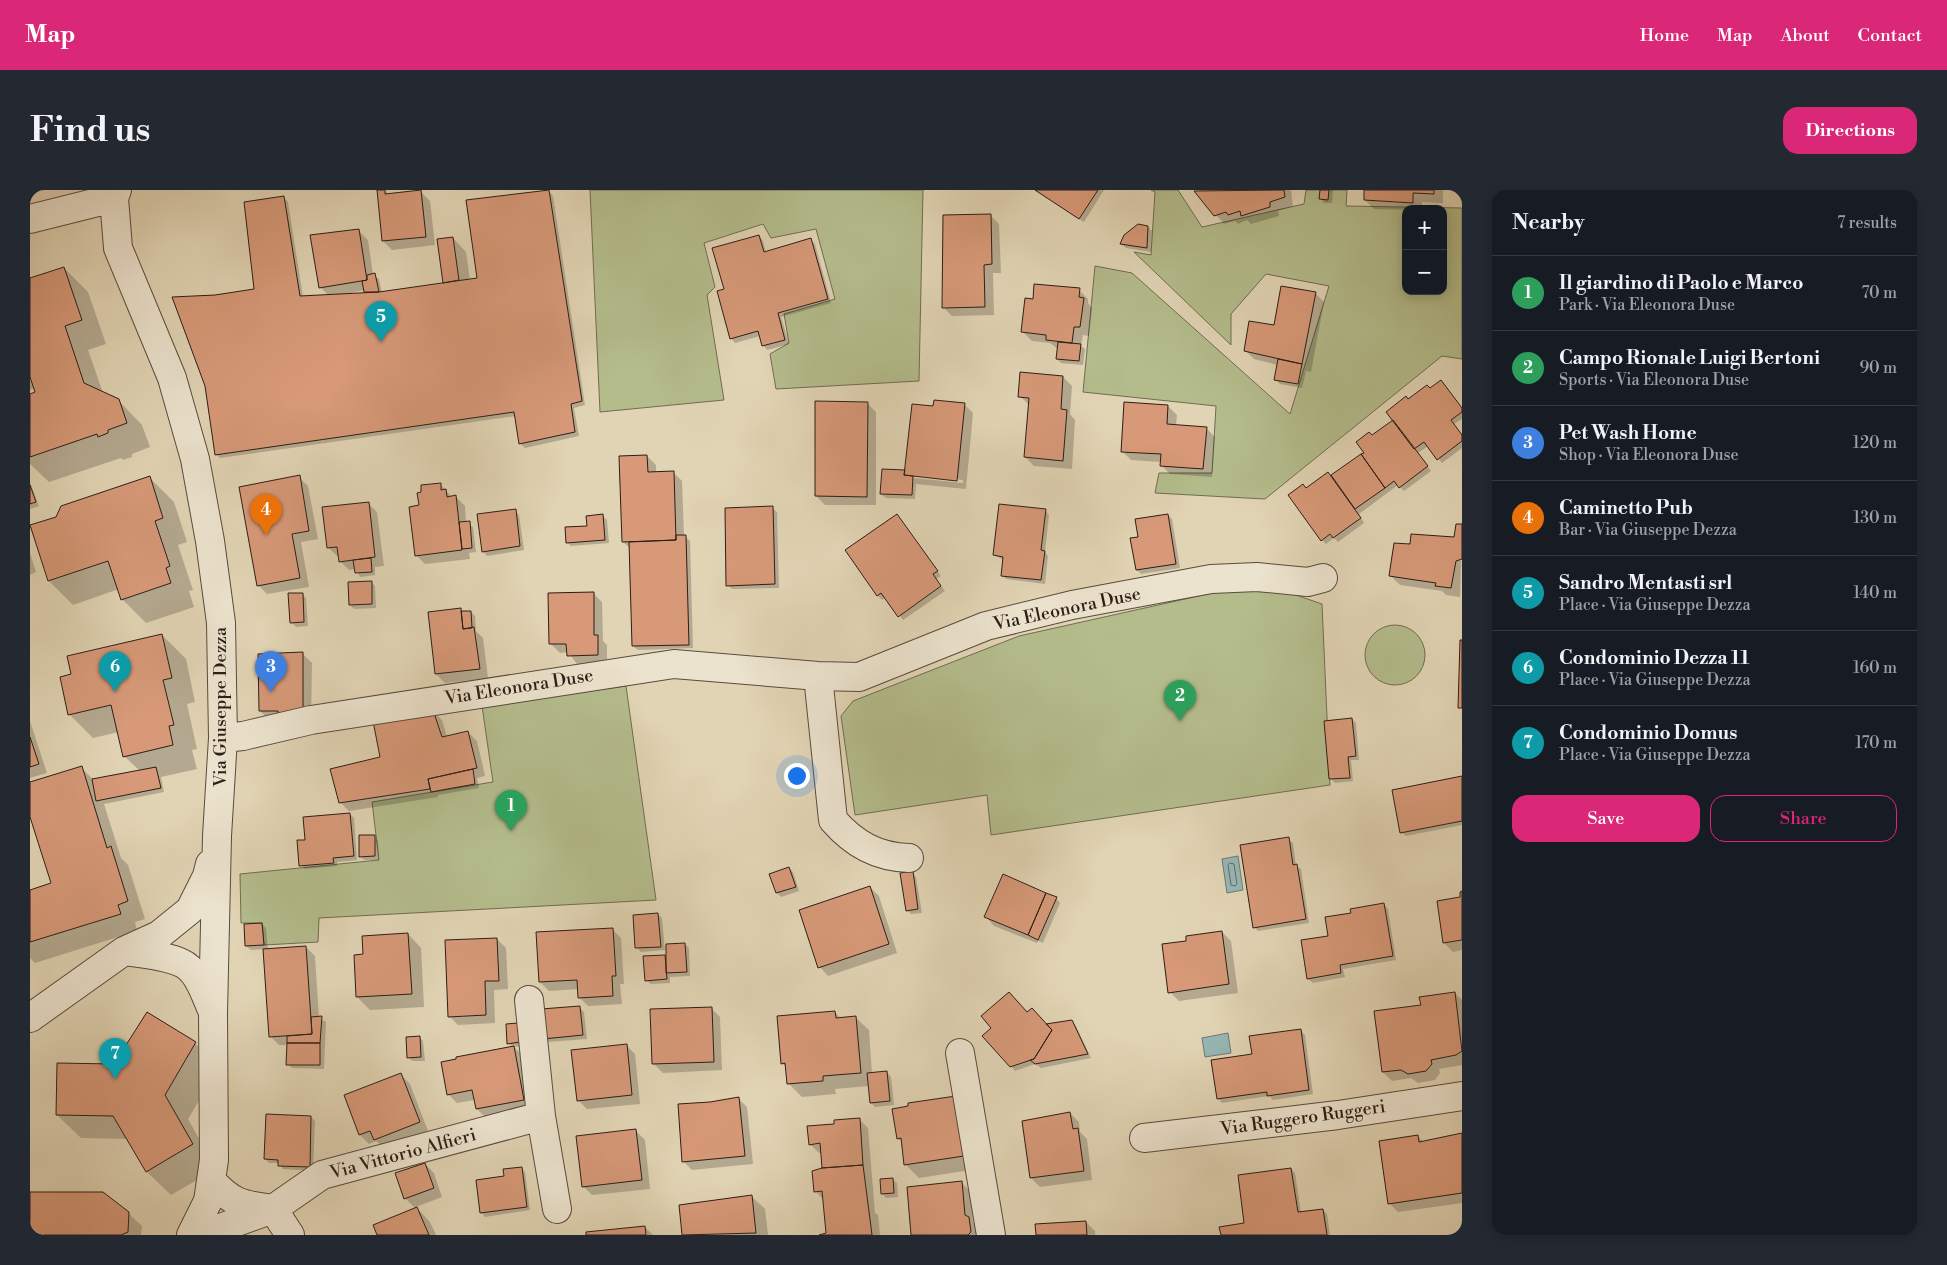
<!DOCTYPE html>
<meta charset="utf-8">
<style>
:root{--surface:#171b24;--page:#242831;--text:#f1f3f6;--muted:#9ea1a6;--line:#363941;--accent:#db2777}
body{margin:0;font-family:"Libre Bodoni",serif;background:var(--page);color:var(--text)}
.controls{position:absolute;right:15px;top:15px;display:grid;overflow:hidden;border-radius:10px;box-shadow:0 2px 12px #0003}
.controls button{width:45px;height:45px;display:grid;place-items:center;padding:0;border:0;border-bottom:1px solid var(--line);background:var(--surface);color:var(--text);font:25px sans-serif}
.you{position:absolute;left:766px;top:585px;width:18px;height:18px;margin:-12px;border:4px solid #fff;border-radius:50%;background:#1a73e8;box-shadow:0 0 0 8px #1a73e833}
.badge{display:grid;place-items:center;width:32px;height:32px;border-radius:50%;background:var(--accent);color:#fff;font-size:16px;font-weight:700}
.pin{position:absolute;translate:-50% -41px;filter:drop-shadow(0 1px 2px #0008)}
.pin::after{content:'';position:absolute;top:26px;width:18px;height:15px;background:inherit;clip-path:polygon(0 0,100% 0,50% 100%)}
.list{margin:0;padding:0;list-style:none}
h2{display:flex;justify-content:space-between;align-items:center;height:65px;margin:0;padding:0 20px;font-size:21px}
h2 small{font-size:16px;font-weight:400;color:var(--muted)}
.list li{display:grid;grid-template-columns:32px 1fr auto;gap:15px;align-items:center;box-sizing:border-box;height:75px;padding:0 20px;border-top:1px solid var(--line)}
.list b{display:block;font-size:19px;white-space:nowrap}
.list p{margin:0;font-size:16px;white-space:nowrap;color:var(--muted)}
.list em{font-size:16px;font-style:normal;color:var(--muted)}
.actions{display:flex;gap:10px;padding:15px 20px}
.actions a{flex:1;padding:11px 0;border:1px solid var(--accent);border-radius:15px;text-align:center;font-size:18px;color:var(--accent)}
.actions .main{background:var(--accent);color:#fff}
.map{position:relative;flex:none;width:1432px;height:1045px;overflow:hidden;border-radius:15px}
header{display:flex;align-items:center;gap:30px;box-sizing:border-box;height:70px;padding:0 25px;background:var(--accent);color:#fff}
header strong{font-size:24px}
nav{display:flex;gap:28px;margin-inline-start:auto;font-size:18px}
.intro{display:flex;align-items:center;justify-content:space-between;box-sizing:border-box;height:120px;padding:0 30px}
h1{margin:0;font-size:35px}
.button{padding:12px 22px;border-radius:15px;background:var(--accent);color:#fff;font-size:18px;font-weight:700}
main{display:flex;gap:30px;padding:0 30px}
aside{flex:1;background:var(--surface);border-radius:15px;box-shadow:0 2px 12px #0003}
.map>svg:first-child{display:block}
</style>
<header>
<strong>Map</strong>
<nav><a>Home</a><a>Map</a><a>About</a><a>Contact</a></nav>
</header>
<div class="intro"><h1>Find us</h1><a class="button">Directions</a></div>
<main>
<div class="map">
<svg width="1432" height="1045" viewBox="0 0 1432 1045">
<rect width="100%" height="100%" fill="#e1d4b4"/>
<filter id="stains"><feTurbulence type="fractalNoise" baseFrequency=".004" numOctaves="4"/><feColorMatrix values="0 0 0 0 .2 0 0 0 0 .09 0 0 0 0 .02 0 0 0 .5 -.17"/></filter>
<radialGradient id="worn" r=".72"><stop offset=".6" stop-color="#630" stop-opacity="0"/><stop offset="1" stop-color="#630" stop-opacity=".3"/></radialGradient>
<!-- green -->
<path fill="#b4bc8c" stroke="#706c52" fill-rule="evenodd" d="M560 0H893L889 191 746 199 740 164 759 153 754 124 805 109 786 39 741 48 733 34 674 53 685 97 677 105 694 210 570 222Z
M1121 0H1148L1172 37 1274 14 1276 0H1317L1316 16 1432 18V169L1412 166 1235 309 1125 303 1129 283H1182L1186 216 1053 202 1065 76 1102 83 1260 224 1299 96 1236 84 1201 124V155L1104 62 1121 65 1125 2ZM1376 19H1413V101H1376Z
M1226 400 1263 404 1292 414 1300 595 961 645 957 605 825 625 811 526 823 511 989 446 1191 401Z
M1335 465a30 30 0 1 1 60 0a30 30 0 1 1-60 0Z
M596 496 626 710 289 728 288 752 234 755 232 733H211L210 684 349 670 342 612 463 592 452 516Z"/>
<!-- water -->
<path fill="#96b7b5" stroke="#6c7976" d="M1208 666 1213 700 1197 703 1192 669Z
M1198 843 1201 863 1175 867 1172 848Z"/>
<!-- shadow -->
<path fill="#0003" fill-rule="evenodd" d="M354 0 360 5 391 2 400 11 405 55 362 60 353 51Z
M1004 0H1074L1054 32Z
M1172 0H1261L1263 16 1248 21 1249 26 1221 34 1217 30 1208 34 1205 31 1194 34 1166 2Z
M1291 0H1303L1302 13H1294L1290 8Z
M1336 0H1413V13L1392 12V19L1376 20 1344 19 1335 10Z
M519 1 523 6 555 215 544 218 549 246 495 258 491 254 486 226 190 268 186 264 185 106 225 100 254 8 258 12 273 107 299 106 290 97 329 41 338 50 343 85 349 89 352 103 416 94 423 48 436 62 440 90 449 89ZM335 100V104H321L320 103Z
M960 25 969 34 971 83H963L964 125 922 126 913 117Z
M1118 37 1122 41 1121 62 1096 58 1092 54Z
M729 46 733 51 736 62 781 50 785 54 801 113 751 127 759 154 737 160 733 155 730 146 705 153 701 148 695 100Z
M34 78 58 102 76 154 58 160 73 203 88 210 112 235 120 257 102 264V267L93 270 91 268 19 292 0 274V205L7 203 5 198 0 200V89Z
M1049 100 1058 109V113L1062 118 1059 146 1053 145 1051 156 1055 159 1053 175 1031 173 1027 169 1028 159 1020 153 1002 151 993 142 1004 110Z
M1285 103 1294 112 1281 182 1276 181 1272 198 1250 194 1246 190 1248 175 1224 169 1215 160Z
M1033 187 1042 196 1040 224 1045 230 1042 279 1004 276 995 267 999 215 990 206Z
M1411 191 1432 218V229L1424 234 1432 245V258L1412 273 1398 256 1388 263 1401 281 1374 301 1368 295 1329 324 1334 333 1308 352 1304 348 1296 354 1292 350 1277 300 1301 287 1335 263 1342 247 1365 230 1378 210 1400 199Z
M837 213 846 222V315H795L786 306Z
M934 214 943 223 936 299 886 294 885 309 856 308 851 304 874 281 904 217ZM884 285 933 290V293L884 288Z
M1138 216 1147 225 1146 236 1176 238 1185 247 1182 287 1140 284 1131 275V272L1101 270 1092 261Z
M617 266 626 275V283L643 282 652 291 654 346 660 351 663 458 608 460 603 456 601 359 593 352Z
M269 287 278 296 288 349 271 352 279 397 237 404 228 395Z
M120 288 144 312 157 352 148 355 163 400 159 401 164 417 116 433 92 409 89 399 43 415 19 391 0 337 27 328Z
M0 292 9 316 0 319Z
M410 294 422 307H426L435 316 436 333 443 337 446 362 439 363 440 369 395 374 386 365 390 316 393 303Z
M338 313 347 322 354 376 345 377V385L330 387 326 379 319 380 310 371V366H307L298 357Z
M742 318 747 322 749 398 702 399 698 395Z
M1015 320 1019 325 1015 362 1018 366 1015 394 976 389 972 385 974 370 964 365Z
M485 321 489 325 494 360 457 366 453 361Z
M572 325 577 330 579 353 541 356 537 352Z
M1138 325 1142 329 1150 378 1111 384 1107 380 1102 349 1109 348Z
M871 330 911 386 906 389 915 401 873 430 856 407 852 410 848 406 817 360Z
M1432 336 1430 407 1416 405 1412 401 1370 395 1361 386 1381 355 1425 348Z
M0 363 6 382 0 385Z
M341 392 345 396 346 418 324 419 320 415Z
M563 403 572 412 573 451 577 455V473L547 474 538 462 530 463 521 454Z
M272 404 276 408 278 436 266 437 262 433Z
M430 420 433 422H441L445 426 446 441 453 448 458 488 415 493 406 484Z
M132 445 156 469 165 512 157 514 167 559 162 560 167 579 131 587 134 602 74 614 91 668 98 675 115 729 105 732 107 741 5 773 0 768V701L22 694 0 622V594L51 578 64 590 110 581 94 566 89 542 63 548 39 524 42 485Z
M273 464 282 473 281 531 239 530 230 521Z
M403 521 412 530 417 547 438 542 447 551 455 586 447 588 449 598 408 605V607L319 621 310 612 351 568Z
M1322 529 1326 533 1329 570H1321L1323 591 1305 593 1301 589Z
M0 531 17 583 0 588Z
M1432 587V635L1376 646 1371 642Z
M320 624 324 628 327 670 307 672V676L275 679 271 675 277 651Z
M344 646 348 651 349 670H334L330 666Z
M1258 649 1263 653 1266 676 1271 679 1279 733 1228 741 1224 737Z
M759 678 763 682 769 701 751 707 747 703Z
M882 683 886 687 892 723 881 724 877 720Z
M840 697 849 706 867 763 798 786 790 777Z
M1432 703V760L1423 762 1414 753Z
M1026 708 1030 713 1013 753 1008 751 1007 753 964 736 956 727Z
M1354 714 1358 719 1366 770 1313 779 1315 787 1283 793 1278 789 1300 747 1322 724Z
M628 724 632 728 635 760 611 762 607 758Z
M232 734 236 738 238 760 276 757 285 766 289 828 296 832 294 879 262 878 258 874V855H249L240 846 234 759 221 760 216 756Z
M582 739 591 748 594 794H590L592 814 558 816 549 807V799L519 801 510 792Z
M1192 742 1201 751 1208 803 1149 811 1140 802 1158 752Z
M378 744 391 758 394 817 340 820 327 807 334 765Z
M467 749 476 758 478 799 464 800 465 833 428 835 419 826Z
M655 754 659 758 660 786 640 787V793L621 794 616 790 615 768 636 766Z
M1425 803 1432 810V875L1409 879 1410 883 1405 890 1388 893 1381 888 1362 891 1353 882 1392 816Z
M550 818 554 822 557 849 518 852 514 848Z
M681 818 690 827 692 880 633 883 624 874Z
M805 822 811 829 825 827 839 840 842 884 857 882 861 887 864 915 845 917 841 913 839 896 805 899 806 904 772 907 759 894 757 878 752 873Z
M997 824 1016 835 1042 832 1046 836 1061 868 1011 878 1005 874 985 881 981 876 963 838Z
M477 835 493 856 484 857 493 866 503 919 456 928 447 919 445 910 427 913 418 904 483 858 479 853Z
M1271 841 1275 845 1283 904 1243 910 1239 906 1192 913 1188 908Z
M389 847 393 851 395 871H382L378 867Z
M165 853 189 877 158 929 186 979 141 1005 117 982 98 949 51 948 27 925 85 875Z
M596 855 605 864 610 914 557 919 548 910Z
M371 885 380 894 398 941 354 958 346 951 339 954 330 945 315 906Z
M708 908 717 917 723 974 662 980 653 971 680 914Z
M939 921 947 979 889 988 875 974 872 952 868 948Z
M1040 923 1049 932 1050 942 1057 949 1062 990 1010 997 1001 988Z
M281 927 285 931 283 981 253 979 249 973H239L235 969Z
M829 929 838 938 845 1023 848 1025 850 1045H790L797 1044 794 1010 785 1001 793 979 792 963H789L780 954 806 935Z
M606 941 615 950 620 999 562 1005 553 996Z
M1432 945V1013L1368 1022 1359 1013 1388 947 1394 952Z
M395 974 404 983 412 1007 386 1017 400 1032 406 1045H348L386 1019 375 1008Z
M491 978 495 982 500 1020 455 1027 451 1022 476 987Z
M1261 979 1265 983 1271 1023 1293 1020 1297 1024 1300 1045H1192L1216 1034Z
M862 989 867 993 868 1007 856 1008 852 1003Z
M931 992 940 1001 943 1032 948 1037 949 1045H882Z
M0 1003 98 1023 112 1036 111 1045H0Z
M721 1006 735 1019 738 1045H654L650 1016Z
M1056 1032 1065 1041V1045H1007Z
M615 1037 623 1045H557Z"/>
<g fill="none" stroke-linecap="round" stroke-linejoin="round">
<!-- shore -->
<path stroke="#616a66" stroke-width="1" d="M1200 673 1204 674 1207 694 1205 696 1201 695 1198 675Z"/>
</g>
<!-- building -->
<path fill="#d79978" stroke="#2c1d17" d="M347 0H355V4L391 0 396 47 352 51Z
M519 0 552 211 541 214 545 242 489 254 484 222 185 265 175 196 142 107 185 105 224 99 214 12 254 6 270 106 349 102 447 88 436 10Z
M1005 0H1068L1049 29Z
M1254 0 1255 7 1240 12V17L1211 26 1210 21 1198 25 1196 22 1184 26 1164 1Z
M1290 0H1299L1298 10 1289 9Z
M1334 0H1404V4L1383 3V13L1334 10Z
M961 24 962 74 954 75 955 117 912 118 913 25Z
M1108 34 1118 36 1117 58 1090 54 1094 45Z
M329 39 337 90 289 98 280 45Z
M729 45 734 62 781 48 798 109 748 123 755 150 732 156 728 141 700 149 687 101 694 99 682 58Z
M423 47 429 90 413 93 407 49Z
M34 77 52 130 35 136 54 193 89 209 97 233 78 240V243L68 247 67 244 0 267V204L5 202 0 187V88Z
M345 83 349 102H334L332 91 337 90V85Z
M1004 94 1050 98 1049 107 1054 108 1050 137H1044L1042 153 1016 150V145L991 142 995 108 1003 109Z
M1251 96 1286 102 1272 174 1214 161 1219 131 1244 135Z
M1028 152 1051 154 1049 171 1026 169Z
M1248 169 1272 174 1268 194 1244 190Z
M990 182 1033 186 1031 219 1037 220 1033 271 994 267 999 208 988 207Z
M1411 190 1432 218V222L1421 230 1432 245V251L1407 270 1394 252 1384 259 1356 222 1376 206 1378 209 1397 195 1400 198Z
M904 210 935 213 927 291 874 285 882 214 903 216Z
M785 211 838 212 837 307 785 306Z
M1094 212 1138 215 1137 234 1177 237 1173 279 1130 276 1131 264 1091 262Z
M1363 230 1398 276 1369 298 1364 291 1355 298 1331 264 1334 263 1326 252 1339 242 1342 245Z
M1331 264 1355 298 1325 319 1301 285Z
M617 265 618 282 644 281 646 350 592 352 589 266Z
M852 279 875 280 874 285 883 286 882 305 850 304Z
M1298 282 1331 328 1303 348 1300 344 1291 351 1258 305 1273 294 1276 298Z
M270 285 279 341 262 344 270 388 227 396 209 297Z
M120 286 133 328 125 331 140 376 136 378 141 393 91 410 78 371 18 391 0 335 26 327 31 316Z
M411 293V300L416 299 417 307 426 305 432 360 385 366 379 317 389 315 387 303 391 302V295Z
M0 295 6 312 0 314Z
M339 312 345 367 309 372 307 357 297 358 292 317Z
M969 314 1016 319 1011 360 1015 361 1011 390 971 386 973 367 963 365Z
M743 316 745 394 696 396 695 318Z
M486 319 490 356 452 362 447 324Z
M573 324 575 350 536 353 535 337 557 336 556 326Z
M867 324 908 381 903 384 911 396 868 427 851 403 847 406 815 360Z
M1138 324 1146 374 1106 380 1100 348 1108 347 1105 329Z
M440 331 442 358 432 359 429 332Z
M1426 334H1432V369L1426 371 1421 398 1405 396 1406 393 1359 386 1364 353 1380 354 1381 344 1424 347Z
M646 345H656L659 455 602 456 599 352 646 350Z
M341 368 342 382 325 383 323 370Z
M342 391V414L319 415 318 392Z
M564 402V445H568V465L537 466 536 454H519L518 403Z
M258 403H273L274 432 260 433Z
M431 418 433 439 444 437 450 479 405 484 398 422Z
M431 421H441L442 438 433 439Z
M132 444 142 488 133 490 144 535 139 536 143 555 93 567 81 515 38 525 30 487 41 484 37 466Z
M1430 450H1432V518H1428Z
M273 462V522L248 525V521H229L228 464Z
M403 520 412 547 438 541 447 578 398 589 400 599 309 613 300 579 350 567 343 531Z
M1322 528 1326 566 1318 567 1320 588 1299 589 1294 531Z
M0 547 9 574 0 577Z
M52 576 77 658 81 656 98 711 88 715 91 724 0 752V700L21 693 0 627V592Z
M126 577 131 598 66 611 62 589Z
M443 579 445 594 401 602 398 589Z
M1432 586V631L1370 643 1362 600Z
M320 623 324 666 303 668 304 673 269 676 267 650H275L273 627Z
M329 645H345V666L329 667Z
M1259 647 1263 675 1267 674 1276 729 1223 738 1210 655Z
M759 677 766 697 746 703 739 684Z
M883 681 888 719 876 721 870 683Z
M973 684 1016 703 998 745 954 727Z
M840 696 859 754 788 778 769 720Z
M1432 701V750L1413 753 1407 711 1430 707V702Z
M1016 703 1027 707 1008 750 998 745Z
M1354 713 1363 766 1310 775 1311 783 1277 789 1271 750 1298 746 1295 727 1321 723 1320 719Z
M628 723 631 757 605 758 603 725Z
M232 733 234 755 215 756 214 734Z
M583 738 586 786H582L583 806 548 808 547 790 509 792 506 742Z
M1192 741 1199 794 1138 803 1132 754 1156 751V746Z
M378 743 382 804 326 807 324 765 333 764 332 746Z
M467 748 469 791H455L456 825 418 827 415 750Z
M655 753 657 782 636 783V754Z
M276 756 282 844 239 847 233 759Z
M635 765 637 789 615 791 613 766Z
M979 802 997 822 1002 818 1022 840 1004 869 980 877 952 846 961 838 951 826Z
M1425 802 1432 861 1426 865 1401 870 1402 874 1396 881 1378 884 1371 880 1352 882 1344 821 1391 815 1389 807Z
M550 816 553 845 513 849 511 819Z
M682 817 684 872 622 874 620 819Z
M805 821 806 828 826 826 831 883 793 886V891L757 894 755 873 751 874 747 826Z
M117 822 166 852 135 905 163 954 116 982 83 926 26 925 27 873 84 874Z
M292 826 290 853H257V846L282 844 281 827Z
M1042 830 1058 864 1005 874 1000 870 1004 869 1022 840 1016 834Z
M488 833 490 852 477 854 476 834Z
M1271 839 1279 900 1237 906V902L1187 909 1181 870 1222 864 1219 846Z
M390 846 391 867 377 868 376 847Z
M257 853H290V875H256Z
M597 854 602 905 547 911 541 860Z
M484 856 494 910 446 919 442 900 417 905 411 872 426 869V867Z
M857 881 860 911 840 913 837 883Z
M371 883 390 932 344 950 340 941 329 945 314 905Z
M926 906 934 966 874 975 871 948 867 949 862 919 878 916V913Z
M709 907 715 966 652 972 648 914 680 912Z
M1040 922 1043 939 1048 938 1054 981 1000 988 992 931Z
M236 924 281 926 280 977 248 976V970L234 969Z
M830 928 833 975 792 978 790 953 779 955 777 936 804 934V930Z
M606 939 612 990 552 997 546 946Z
M1432 943V1003L1358 1014 1349 951 1388 945 1389 952Z
M395 973 404 998 374 1009 365 983Z
M833 975 842 1045H789L796 1043 792 1001 784 1002 782 981 792 978Z
M492 977 497 1017 450 1023 446 990 474 986 473 979Z
M1261 978 1268 1022 1293 1019 1297 1045H1191L1189 1037 1214 1033 1208 985Z
M863 988 864 1003 851 1004 850 989Z
M932 991 935 1025 939 1027 941 1042 938 1045H881L877 997Z
M0 1002H73L99 1022 98 1042 91 1045H0Z
M722 1005 726 1043 652 1045 649 1015Z
M387 1017 399 1045H347L343 1035Z
M1056 1031 1057 1045H1006L1005 1034Z
M615 1036 616 1045H556V1042Z"/>
<g fill="none" stroke-linecap="round" stroke-linejoin="round">
<!-- minor casing -->
<g stroke="#594b3e" stroke-width="30">
<path id="minor" d="M87 0 84 8 88 58 142 188 165 269 180 351 191 433 193 548 187 646 183 823 184 970 178 1011 161 1045
M0 29 84 8
M788 486 803 630C824 654 847 667 879 668
M193 548 213 546 281 530 644 474 788 486 829 487 956 436 1042 415 1181 389 1227 387 1278 392 1293 388
M94 761C112 764 146 766 159 778 170 787 176 807 182 820
M499 810 511 926 527 1019
M0 828 94 761 129 745 160 720 177 686 180 674
M930 863 961 1045
M1114 948 1308 925 1432 906
M181 990C202 1014 213 1015 243 1019
M243 1019 260 1045
M171 1045 243 1019 292 985 511 926"/>
</g>
<!-- minor -->
<use href="#minor" stroke="#ece3ce" stroke-width="28"/>
</g>
<g text-anchor="middle" dominant-baseline="central" stroke-width="4" stroke-linejoin="round" paint-order="stroke">
<!-- street labels -->
<g font-size="18" fill="#2c1d17" stroke="#ece3ce">
<text transform="translate(1037 419) rotate(-12)">Via Eleonora Duse</text>
<text transform="translate(489 497) rotate(-9)">Via Eleonora Duse</text>
<text transform="translate(190 517) rotate(-90)">Via Giuseppe Dezza</text>
<text transform="translate(1273 928) rotate(-8)">Via Ruggero Ruggeri</text>
<text transform="translate(373 964) rotate(-15)">Via Vittorio Alfieri</text>
</g>
</g>
<rect width="100%" height="100%" filter="url(#stains)"/>
<rect width="100%" height="100%" fill="url(#worn)"/>
</svg>
<div class="controls">
<button>+</button>
<button>−</button>
</div>
<div class="you"></div>
<div class="pin badge" style="left:481px;top:641px;background:#2e9e5b">1</div>
<div class="pin badge" style="left:1150px;top:531px;background:#2e9e5b">2</div>
<div class="pin badge" style="left:241px;top:502px;background:#3f7fe0">3</div>
<div class="pin badge" style="left:236px;top:345px;background:#e8710a">4</div>
<div class="pin badge" style="left:351px;top:152px;background:#0f9aa8">5</div>
<div class="pin badge" style="left:85px;top:502px;background:#0f9aa8">6</div>
<div class="pin badge" style="left:85px;top:889px;background:#0f9aa8">7</div>
</div>
<aside>
<h2>Nearby<small>7 results</small></h2>
<ul class="list">
<li><span class="badge" style="background:#2e9e5b">1</span><div><b>Il giardino di Paolo e Marco</b><p>Park · Via Eleonora Duse</p></div><em>70 m</em></li>
<li><span class="badge" style="background:#2e9e5b">2</span><div><b>Campo Rionale Luigi Bertoni</b><p>Sports · Via Eleonora Duse</p></div><em>90 m</em></li>
<li><span class="badge" style="background:#3f7fe0">3</span><div><b>Pet Wash Home</b><p>Shop · Via Eleonora Duse</p></div><em>120 m</em></li>
<li><span class="badge" style="background:#e8710a">4</span><div><b>Caminetto Pub</b><p>Bar · Via Giuseppe Dezza</p></div><em>130 m</em></li>
<li><span class="badge" style="background:#0f9aa8">5</span><div><b>Sandro Mentasti srl</b><p>Place · Via Giuseppe Dezza</p></div><em>140 m</em></li>
<li><span class="badge" style="background:#0f9aa8">6</span><div><b>Condominio Dezza 11</b><p>Place · Via Giuseppe Dezza</p></div><em>160 m</em></li>
<li><span class="badge" style="background:#0f9aa8">7</span><div><b>Condominio Domus</b><p>Place · Via Giuseppe Dezza</p></div><em>170 m</em></li>
</ul>
<div class="actions"><a class="main">Save</a><a>Share</a></div>
</aside>
</main>
